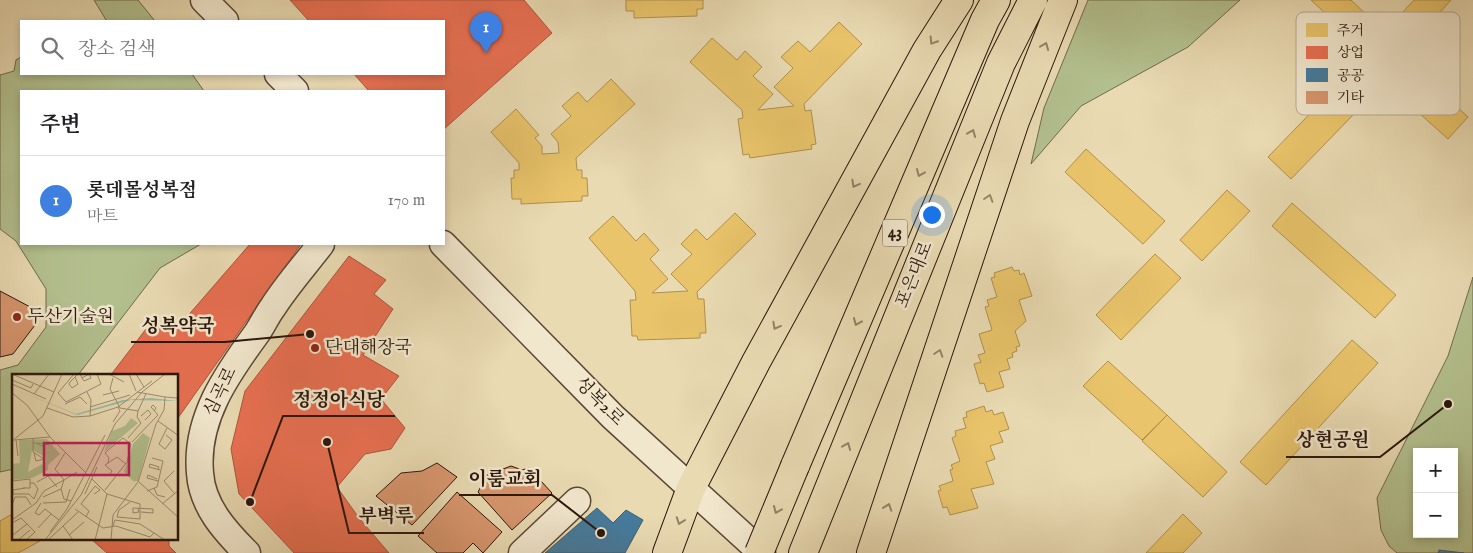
<!DOCTYPE html>
<html lang="ko">
<meta charset="utf-8">
<style>
:root{--surface:#fff;--page:#f6f6f6;--text:#202124;--muted:#757577;--line:#e0e0e0;--accent:#8f2418}
body{margin:0;font-family:"IM FELL English","Noto Serif KR",serif;background:var(--page);color:var(--text)}
.controls{position:absolute;right:15px;bottom:15px;display:grid;overflow:hidden;border-radius:0px;box-shadow:0 2px 8px #0003}
.controls button{width:45px;height:45px;display:grid;place-items:center;padding:0;border:0;border-bottom:1px solid var(--line);background:var(--surface);color:var(--text);font:25px sans-serif}
.you{position:absolute;left:931px;top:214px;width:18px;height:18px;margin:-12px;border:4px solid #fff;border-radius:50%;background:#1a73e8;box-shadow:0 0 0 8px #1a73e833}
.badge{display:grid;place-items:center;width:32px;height:32px;border-radius:50%;background:var(--accent);color:#fff;font-size:16px;font-weight:700}
.pin{position:absolute;translate:-50% -41px;filter:drop-shadow(0 1px 2px #0008)}
.pin::after{content:'';position:absolute;top:26px;width:18px;height:15px;background:inherit;clip-path:polygon(0 0,100% 0,50% 100%)}
.list{margin:0;padding:0;list-style:none}
h2{display:flex;justify-content:space-between;align-items:center;height:65px;margin:0;padding:0 20px;font-size:21px}
h2 small{font-size:16px;font-weight:400;color:var(--muted)}
.list li{display:grid;grid-template-columns:32px 1fr auto;gap:15px;align-items:center;box-sizing:border-box;height:90px;padding:0 20px;border-top:1px solid var(--line)}
.list b{display:block;font-size:19px;white-space:nowrap}
.list p{margin:0;font-size:16px;white-space:nowrap;color:var(--muted)}
.list em{font-size:16px;font-style:normal;color:var(--muted)}
.icon{flex:none;width:28px;height:28px;fill:none;stroke:currentColor;stroke-width:2;stroke-linecap:round;stroke-linejoin:round}
.map{position:relative;flex:none;width:1473px;height:553px;overflow:hidden}
.search{position:absolute;background:var(--surface);box-shadow:0 2px 8px #0003;left:20px;top:20px;width:425px;height:55px;display:flex;align-items:center;gap:12px;box-sizing:border-box;padding:0 18px;border-radius:0px;color:var(--muted);font-size:19px}
.panel{position:absolute;background:var(--surface);box-shadow:0 2px 8px #0003;left:20px;top:90px;width:425px;height:155px;border-radius:0px}
.map>svg:first-child{display:block}
</style>
<div class="map">
<svg width="1473" height="553" viewBox="0 0 1473 553">
<rect width="100%" height="100%" fill="#e9dab2"/>
<filter id="stains"><feTurbulence type="fractalNoise" baseFrequency=".004" numOctaves="4"/><feColorMatrix values="0 0 0 0 .2 0 0 0 0 .09 0 0 0 0 .02 0 0 0 .5 -.17"/></filter>
<radialGradient id="worn" r=".72"><stop offset=".6" stop-color="#630" stop-opacity="0"/><stop offset="1" stop-color="#630" stop-opacity=".3"/></radialGradient>
<!-- green -->
<path fill="#b3c08e" stroke="#6f6b4d" fill-rule="evenodd" d="M94 0H138L155 21H103L106 20Z
M1088 0H1240L1188 47 1081 106 1031 164 1044 108Z
M21 57V74H192L204 91H21V244H201L160 268 78 375 14 376V469L0 472V370L18 365 46 327V289L16 241 0 229V75L14 71 16 60Z
M1473 277V553H1397L1389 546 1381 530 1377 498 1448 356ZM1417 452H1454V534H1417Z"/>
<!-- homes -->
<path fill="#e9c46a" stroke="#b0904e" d="M626 0H703V9H697V16L634 18V11H626Z
M1311 0H1351L1373 21 1355 41Z
M1414 0H1451L1411 45 1390 26Z
M839 22 862 44 804 104 805 111 811 110 816 144 811 145 812 149 750 158 749 154 743 155 738 119 743 118 742 110 690 62 712 38 737 60 745 51 762 67 753 76 773 94 758 110 794 106 774 87 793 68 781 57 798 41 810 52Z
M1360 62 1383 84 1291 179 1268 157Z
M1418 72 1468 117 1448 139 1398 94Z
M611 79 635 104 576 158 577 170H582V178H587L588 196H582V201L521 204V199H512L511 178H514V170H519V163L491 132 516 109 539 135 535 138 542 146V154L559 153 558 142 551 134 571 116 562 106 578 92 587 102Z
M1086 149 1165 221 1143 244 1065 172Z
M1227 190 1250 211 1202 261 1180 240Z
M1292 203 1396 295 1375 318 1272 226Z
M735 213 756 234 697 292 698 299H704L706 333H700V338L638 340 637 336H632L630 300H636L635 291 589 238 613 216 636 241 644 233 659 250 650 259 668 279 652 293 688 291 671 274 692 254 681 244 696 229 707 240Z
M1155 254 1181 278 1121 340 1096 315Z
M1012 267 1014 271 1019 270 1020 275 1024 273 1032 296 1019 300 1026 321 1015 331 1020 346 1016 347 1017 351 1012 353 1013 357 1007 359 1010 369 999 372 1004 387 987 392 984 383 980 384 974 364 981 362 978 355 985 353 979 334 992 330 985 307 989 306 987 300 997 297 991 278 995 277 994 273Z
M1352 340 1378 363 1266 485 1240 462Z
M1108 361 1167 415 1142 440 1083 386Z
M984 406 986 412 992 410 994 415 1003 412 1009 429 999 432 1003 442 990 446 995 459 986 462 994 484 971 489 978 508 950 515 947 507 943 508 938 491 941 490 939 486 953 481 950 470 953 469 951 465 960 461 952 438 956 436 955 431 966 428 963 418 967 417 966 412Z
M1167 415 1227 472 1203 497 1142 441Z
M14 513V539L40 541 18 553H0V521Z
M1183 514 1202 533 1183 553H1146Z"/>
<!-- shops -->
<path fill="#e76f51" stroke="#af543c" d="M290 0H524L552 33 444 129V91H369L354 74H444V21H309Z
M250 244H301L178 418V376H110L146 329 158 323 172 334Z
M349 256 386 280 374 294 393 309 363 355 399 376 381 399 405 428 391 449 365 454 337 487 359 518 389 553H294L239 494 231 449 245 391Z
M91 539H169V546L176 553H107Z"/>
<!-- public -->
<path fill="#457b9d" stroke="#3d5d72" d="M597 508 613 523 626 510 643 520 625 553H545Z
M1439 550 1464 553H1438Z"/>
<!-- building -->
<path fill="#d8966e" stroke="#2b160c" d="M0 291 34 309 35 325 13 354 0 357Z
M437 463 457 477 412 525 376 496 401 473 422 471Z
M511 466 522 470 529 468 552 493 512 530 478 492 487 475Z
M457 492 502 532 483 553 473 543 463 553H437L418 536Z"/>
<g fill="none" stroke-linecap="round" stroke-linejoin="round">
<!-- minor casing -->
<g stroke="#5a4736" stroke-width="29">
<path id="minor" d="M204 0 225 21
M278 74 295 91
M443 244 613 417 762 553
M247 553C225 531 202 506 200 473 195 419 227 374 257 333 263 324 267 315 273 307 287 285 305 265 321 244
M522 553 577 501"/>
</g>
<!-- major casing -->
<g stroke="#2b160c" stroke-width="30">
<path id="major" d="M795 466 985 20 996 0
M667 553 691 488 756 362 927 50 959 0
M803 553 1001 63 1033 0
M871 553 1015 121 1063 0"/>
</g>
<!-- minor -->
<use href="#minor" stroke="#f1e7cd" stroke-width="26"/>
<!-- major -->
<use href="#major" stroke="#e9dab2" stroke-width="28"/>
<!-- major-bridge casing -->
<g stroke="#2b160c" stroke-width="30" stroke-linecap="butt">
<path id="major-bridge" d="M759 553 795 466"/>
</g>
<!-- major-bridge -->
<use href="#major-bridge" stroke="#e9dab2" stroke-width="28"/>
</g>
<!-- one-way arrows -->
<defs><path id="oneway-chevron" d="M-2-3.5L2.5 0L-2 3.5" fill="none" stroke-width="1.6" stroke-linecap="round" stroke-linejoin="round" transform="scale(1.25)"/></defs>
<g stroke="#948267">
<use href="#oneway-chevron" transform="translate(933 41) rotate(122)"/>
<use href="#oneway-chevron" transform="translate(1045 46) rotate(-68)"/>
<use href="#oneway-chevron" transform="translate(972 133) rotate(-68)"/>
<use href="#oneway-chevron" transform="translate(920 173) rotate(113)"/>
<use href="#oneway-chevron" transform="translate(855 184) rotate(119)"/>
<use href="#oneway-chevron" transform="translate(989 198) rotate(-72)"/>
<use href="#oneway-chevron" transform="translate(857 322) rotate(113)"/>
<use href="#oneway-chevron" transform="translate(776 326) rotate(119)"/>
<use href="#oneway-chevron" transform="translate(939 353) rotate(-72)"/>
<use href="#oneway-chevron" transform="translate(847 446) rotate(-68)"/>
<use href="#oneway-chevron" transform="translate(888 507) rotate(-71)"/>
<use href="#oneway-chevron" transform="translate(777 510) rotate(113)"/>
<use href="#oneway-chevron" transform="translate(680 521) rotate(110)"/>
</g>
<!-- markers -->
<g fill="#8f2418" stroke="#f1e7cd" stroke-width="2">
<circle cx="17" cy="317" r="5"/>
<circle cx="315" cy="348" r="5"/>
</g>
<g text-anchor="middle" dominant-baseline="central" stroke-width="5" stroke-linejoin="round" paint-order="stroke">
<!-- shield labels -->
<rect fill="#f1e7cd" stroke="#665546" stroke-width="1" x="882.5" y="219.5" width="25" height="27" rx="4"/>
<g font-size="16" font-weight="bold" fill="#2b160c">
<text x="895" y="233">43</text>
</g>
<!-- street labels -->
<g font-size="18" fill="#2b160c" stroke="#f1e7cd">
<text transform="translate(915 275) rotate(-68)">포은대로</text>
<text transform="translate(221 392) rotate(-64)">심곡로</text>
<text transform="translate(599 402) rotate(45)">성복2로</text>
</g>
<!-- poi labels -->
<g font-size="18" fill="#2b160c" stroke="#f1e7cd" text-anchor="start">
<text x="27" y="317">두산기술원</text>
<text x="325" y="348">단대해장국</text>
</g>
</g>
<!-- overview -->
<g transform="translate(12 374)">
<rect width="166" height="166" fill="#e9dab2"/>
<path d="M119 44 126 49 92 78 100 57 113 52ZM131 59 138 64 126 107H121L112 98 121 70ZM7 66 35 65 48 80 36 91V96L20 104 0 106V90L8 89ZM20 76 33 83 34 88 16 98Z" fill="#b3c08e" fill-rule="evenodd"/>
<path d="M0 14 64 40 111 26 139 24 166 27 119 26 65 41Z" fill="#99bba7"/>
<path fill="none" stroke="#9d8c70" stroke-width="1" d="M0 0 42 18M62 0 46 19 54 28 89 10 85 0M68 0 70 4 72 7 79 4 77 0 70 4M97 0 112 8M117 0 124 17M124 0 132 13M63 3 66 10 60 14 57 10 58 8 66 0M101 4 98 15 108 34 126 37 134 20M0 6 19 14 21 10M0 10 34 25M75 18 79 26 78 42M0 19 15 31 38 63 74 99M22 20 37 0M91 21 107 17M153 23 165 24 167 30M53 30 68 23 75 30M78 33 118 21M35 34 61 43 78 42 106 33 140 7M129 42 136 36 139 40 133 46M146 47 167 62M101 48 108 37 106 33M154 61 160 66 153 75 147 70 155 54M21 64V78L32 85 24 87 22 79M116 64 129 49 125 43 126 37M2 66 38 63M4 66 6 82M0 67 31 42 50 0M120 68 146 41 139 33 141 31 144 34 142 37M21 69 37 70 29 72 25 69M146 95 147 93 138 90 137 93 148 96M162 97 152 107 162 119M98 100 100 97 93 91 105 83 114 90M80 105 95 120 83 166M145 105 136 101 135 104 146 107M0 107 18 105V114H11M25 108 36 102 45 113M127 108 167 144M13 114 1 116V120H17L22 125 26 115 22 109H18M142 114 145 121 153 123M93 116 115 88 119 70 111 64 96 76 93 79 97 84 96 89M135 117 145 113 151 87 140 84M73 120 85 93M95 120 128 130V145L105 143 107 136 118 128M31 123 49 115M59 127 52 125 49 115 52 106 65 98M29 129 23 139 27 141 33 135 47 146M31 129 54 128 58 115M150 130 167 116M0 131 3 123H14L19 131M63 135 91 154 104 152 138 163 142 159M126 135 127 138 121 139V134L141 135V139L129 138M74 143 77 137 69 130 83 112 88 116 82 120M0 146 24 129 32 117 52 106 43 95 53 79M0 149 9 144 23 158 14 166M51 152 61 166M101 152 103 146 128 150 153 166M26 154 39 140M38 158 55 135 93 61M1 161 15 150M57 161 72 148M6 166 18 156M33 166 69 121 103 50 130 18 153 0M36 166 66 138M99 166 101 141 126 108 144 50 152 36 153 23 125 18"/>
<path fill="#c2185b" fill-opacity="0.15" stroke="#c2185b" stroke-width="2.5" d="M32 69H117V101H32Z"/>
<rect width="166" height="166" fill="none" stroke="#2b160c" stroke-width="2.5"/>
</g>
<!-- legend -->
<rect x="1296" y="12" width="164" height="103" rx="8" fill="#f1e7cd" stroke="#b6a893" stroke-width="1"/>
<rect x="1306" y="23" width="22" height="14" fill="#e9c46a"/>
<rect x="1306" y="46" width="22" height="13" fill="#e76f51"/>
<rect x="1306" y="68" width="22" height="14" fill="#457b9d"/>
<rect x="1306" y="91" width="22" height="13" fill="#d8966e"/>
<g font-size="14" fill="#2b160c">
<text x="1337" y="35">주거</text>
<text x="1337" y="57">상업</text>
<text x="1337" y="80">공공</text>
<text x="1337" y="102">기타</text>
</g>
<!-- callouts -->
<path fill="none" stroke="#2b160c" stroke-width="2" d="M310 334L225 342H131M250 502L283 416H395M1448 404L1380 457H1286M601 533L552 495H459M327 442L349 533H424"/>
<g fill="#2b160c" stroke="#f1e7cd" stroke-width="2">
<circle cx="310" cy="334" r="5"/>
<circle cx="250" cy="502" r="5"/>
<circle cx="1448" cy="404" r="5"/>
<circle cx="601" cy="533" r="5"/>
<circle cx="327" cy="442" r="5"/>
</g>
<g font-size="19" text-anchor="middle" font-weight="bold" fill="#2b160c" stroke="#f1e7cd" stroke-width="5" stroke-linejoin="round" paint-order="stroke">
<text x="178" y="332">성복약국</text>
<text x="339" y="406">정정아식당</text>
<text x="1333" y="446">상현공원</text>
<text x="505" y="485">이룸교회</text>
<text x="386" y="522">부벽루</text>
</g>
<rect width="100%" height="100%" filter="url(#stains)"/>
<rect width="100%" height="100%" fill="url(#worn)"/>
</svg>
<div class="controls">
<button>+</button>
<button>−</button>
</div>
<div class="you"></div>
<div class="pin badge" style="left:486px;top:53px;background:#3f7fe0">1</div>
<div class="search"><svg class="icon" aria-label="search" viewBox="0 0 24 24"><circle cx="10" cy="10" r="6"/><path d="M15 15l6 6"/></svg>장소 검색</div>
<section class="panel">
<h2>주변<small></small></h2>
<ul class="list">
<li><span class="badge" style="background:#3f7fe0">1</span><div><b>롯데몰성복점</b><p>마트</p></div><em>170 m</em></li>
</ul>
</section>
</div>
